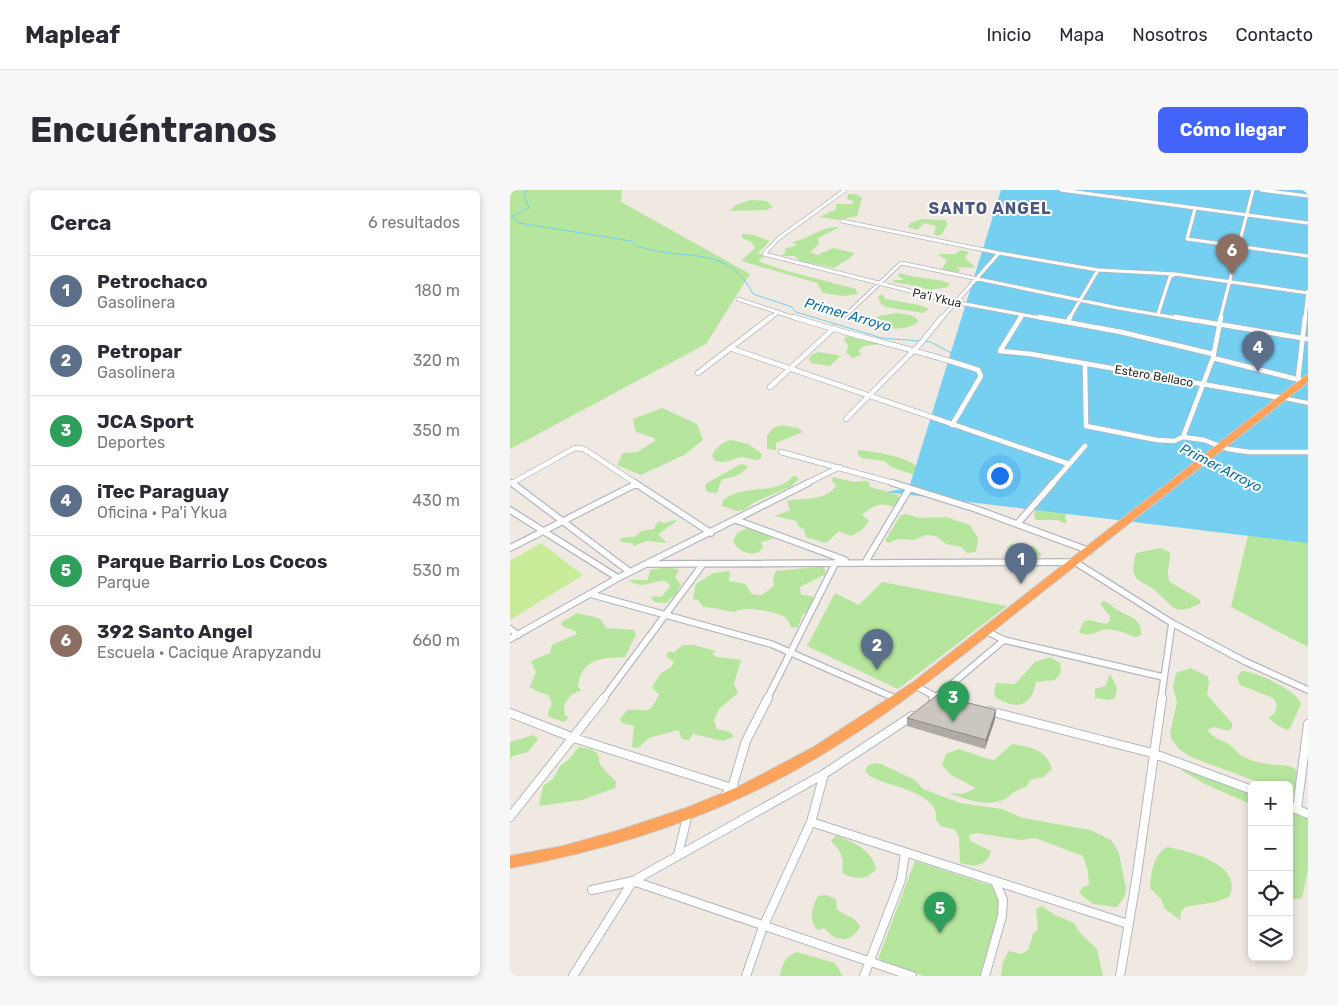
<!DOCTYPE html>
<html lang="es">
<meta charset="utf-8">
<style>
:root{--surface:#fff;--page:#f7f7f7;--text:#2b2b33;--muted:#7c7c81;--line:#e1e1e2;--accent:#4264fb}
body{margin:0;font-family:Rubik,sans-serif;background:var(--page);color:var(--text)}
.controls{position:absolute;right:15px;bottom:15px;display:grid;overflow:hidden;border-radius:8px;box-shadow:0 2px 8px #0003}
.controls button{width:45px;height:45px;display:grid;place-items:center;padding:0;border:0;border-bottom:1px solid var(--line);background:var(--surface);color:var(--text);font:25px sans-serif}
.you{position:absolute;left:489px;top:285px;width:18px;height:18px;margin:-12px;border:4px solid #fff;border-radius:50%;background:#1a73e8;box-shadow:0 0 0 8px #1a73e833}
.badge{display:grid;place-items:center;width:32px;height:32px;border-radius:50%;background:var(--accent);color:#fff;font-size:16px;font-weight:700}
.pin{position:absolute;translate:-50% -41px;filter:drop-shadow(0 1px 2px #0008)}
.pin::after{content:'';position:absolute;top:26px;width:18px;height:15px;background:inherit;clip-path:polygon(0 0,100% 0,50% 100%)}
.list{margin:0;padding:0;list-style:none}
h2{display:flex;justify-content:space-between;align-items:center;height:65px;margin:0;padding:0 20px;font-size:21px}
h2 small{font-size:16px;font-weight:400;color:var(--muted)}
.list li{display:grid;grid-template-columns:32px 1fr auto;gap:15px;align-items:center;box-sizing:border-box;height:70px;padding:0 20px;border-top:1px solid var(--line)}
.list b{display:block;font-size:19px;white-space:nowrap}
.list p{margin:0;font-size:16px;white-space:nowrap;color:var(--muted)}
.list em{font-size:16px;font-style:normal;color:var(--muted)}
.icon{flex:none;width:28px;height:28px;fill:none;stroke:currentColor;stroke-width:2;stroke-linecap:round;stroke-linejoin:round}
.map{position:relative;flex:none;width:798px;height:786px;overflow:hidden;border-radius:8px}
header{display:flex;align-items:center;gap:30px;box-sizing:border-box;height:70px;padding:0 25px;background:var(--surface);border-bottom:1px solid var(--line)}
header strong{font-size:24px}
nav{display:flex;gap:28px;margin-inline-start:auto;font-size:18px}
.intro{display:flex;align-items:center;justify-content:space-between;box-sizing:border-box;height:120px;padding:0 30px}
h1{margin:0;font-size:35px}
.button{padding:12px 22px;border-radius:8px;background:var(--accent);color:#fff;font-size:18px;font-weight:700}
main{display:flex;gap:30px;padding:0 30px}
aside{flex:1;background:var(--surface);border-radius:8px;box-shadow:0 2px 8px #0003}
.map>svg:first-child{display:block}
</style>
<header>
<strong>Mapleaf</strong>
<nav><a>Inicio</a><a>Mapa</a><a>Nosotros</a><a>Contacto</a></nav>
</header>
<div class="intro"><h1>Encuéntranos</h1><a class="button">Cómo llegar</a></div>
<main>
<aside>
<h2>Cerca<small>6 resultados</small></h2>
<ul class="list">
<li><span class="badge" style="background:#5c6f8a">1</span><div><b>Petrochaco</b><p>Gasolinera</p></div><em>180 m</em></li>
<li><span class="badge" style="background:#5c6f8a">2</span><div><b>Petropar</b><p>Gasolinera</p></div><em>320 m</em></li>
<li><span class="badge" style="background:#2e9e5b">3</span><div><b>JCA Sport</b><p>Deportes</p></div><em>350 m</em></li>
<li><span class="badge" style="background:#5c6f8a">4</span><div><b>iTec Paraguay</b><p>Oficina · Pa'i Ykua</p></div><em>430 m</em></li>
<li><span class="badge" style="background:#2e9e5b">5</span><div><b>Parque Barrio Los Cocos</b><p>Parque</p></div><em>530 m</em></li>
<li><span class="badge" style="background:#8d6e63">6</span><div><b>392 Santo Angel</b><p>Escuela · Cacique Arapyzandu</p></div><em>660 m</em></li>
</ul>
</aside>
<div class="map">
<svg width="798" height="786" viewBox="0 0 798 786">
<rect width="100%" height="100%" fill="#efe9e1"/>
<!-- green -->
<path fill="#b6e59e" d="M0 0H112L111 12 240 84 196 154 0 259Z
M338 4H346L352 8 347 26 328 30 310 27 326 19V14H342L343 11 337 9Z
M240 10 257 11 263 17 256 20 220 21 226 15Z
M411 29 436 30 437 35 432 44 427 46 424 44 426 36 414 33 407 40 398 37 400 33Z
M327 37 328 38 308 48 309 54 300 62 307 65 323 58 345 63 340 68 324 78 290 71 284 66H270L276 62 274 59 287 55 282 52C300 49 308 38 327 37Z
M232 44 244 45 260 51 248 63 255 66 248 71 277 81 346 99 348 104 333 106 313 103 307 93 231 71 245 58 241 52 232 48Z
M451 60 459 62 455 68 466 78 447 77 450 80 448 83 432 79 437 70 427 64H445Z
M391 83C404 89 431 88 440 94L438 97 419 100 407 96 382 92 384 90H394L387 85Z
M372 104 375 109 409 115 419 119 413 123 376 117 371 114 368 107Z
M387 123 404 126 409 131C398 141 373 141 362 131L369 126Z
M342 146 344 148 371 154 353 156 349 160 351 165 342 168 336 162 338 156 334 150 335 147Z
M308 162 327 165 330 166 320 176 301 173 299 169 302 165Z
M152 218 187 234 193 250 174 265 131 285 107 275 113 263 127 262 145 251 144 248 126 242 123 229Z
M272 235 288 238 293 242 266 253V260L257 259V246L263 238Z
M222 250 238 254 252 264 251 268C244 273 239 266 231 267 220 269 216 275 204 270L202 265C207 257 213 251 222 250Z
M350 260C370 263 392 265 408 277L411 288C399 281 383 281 374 271L351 268 347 262Z
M231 274 238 276C232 286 223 287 212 289L207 303 197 302 195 296 197 293Z
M284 285 289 289 280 297 245 312 234 320 228 321 212 316 213 310C238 292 267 307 284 285Z
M323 287 344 292 358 291 360 297 388 305 389 310 383 317C370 311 362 316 352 325L359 331 352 340 341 346 329 341 316 353 296 347 294 339 289 337 286 331 265 326 280 320 277 311C292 307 317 312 326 295L322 291Z
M745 316 798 327V457L721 417Z
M526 317 560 321 555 326 556 334 548 330H526L524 325Z
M395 324 410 328 436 327 460 335 468 348 466 362 457 363 451 357 436 354 426 346 416 345 404 350 388 349 379 353 375 351 390 326Z
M165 330 167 331 148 344 157 353 136 351 124 356 122 353 110 352 111 348 124 347 132 341 144 339 148 331 155 333Z
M237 338 257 344 263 349 251 352 253 358 247 363C238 365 227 360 223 351L227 343Z
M501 354 524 356 532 365 527 367 518 362 509 368H500L497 358Z
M650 358 660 362C661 374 655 380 660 392L689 409 691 413C664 426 666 419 648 403 630 387 618 395 626 363Z
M159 377 169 380 165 388 171 394 166 404 156 413 145 412 140 408 144 406 151 407 160 396C152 381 135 404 119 390H138L140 380Z
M309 377H314L316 384 290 397 291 405 302 406 304 409 298 422 293 424 288 437 282 438C279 435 279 431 276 428 268 422 233 415 225 422 213 421 205 417 193 417L188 410 183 409 186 394 203 383 220 381 219 391 235 394 242 404 252 405 264 396 263 388 266 381Z
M372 392 497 416 388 499 297 456 325 403 349 415Z
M592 411C600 412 602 418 609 421 620 427 633 430 631 445L626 447C617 444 608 440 599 439 588 439 580 449 569 442L574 431 579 430 596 434 600 431V426L591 415Z
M67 423 88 428 92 431 96 438 124 440 126 445 115 467C92 468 71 468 68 497L71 500 61 505 54 515 55 525 59 528 54 532 39 527 38 523 42 513 38 505 28 502 20 497 26 482 21 471 40 463 42 455 67 444 65 441 52 436V432Z
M172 455H184L206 461 202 464 207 467 231 470 224 494 228 503 209 519 204 530 207 539 220 542 224 547 212 551 183 544 179 550 172 549 168 540 139 548 128 558 122 557 124 536 112 533 110 529 117 520C138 518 139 527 149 504L142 498 150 484 161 477 164 472 156 466 158 462H164Z
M541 467 550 473 551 482 545 490 526 492C521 517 507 520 486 508L484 503 486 493 505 494 525 472Z
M681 478 698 487 699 492 697 505 722 533V538L718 541 703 537 698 540C703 549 711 549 720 555 723 557 725 560 728 563 733 568 745 572 753 573 775 578 787 568 793 597L785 605 779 603V595H759L740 589 681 567 669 559 661 548 660 543 667 512 663 497 666 483Z
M732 481C747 482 787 500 791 514L780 538 777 540C770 537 763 534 759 527L764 524C767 519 768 512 763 508L730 495 727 487Z
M600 484 607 498 605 508 599 510 585 508V499L595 496Z
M24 545 28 549 18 562 3 566 0 570V552Z
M502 554C521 557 536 559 542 579L534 587 520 590 516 597C503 600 502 606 493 610 477 617 455 609 439 603L453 604 466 598 441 585 432 575 436 564 448 559C461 562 471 568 484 570Z
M69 557 81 559 88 564 90 575 106 592 105 598 72 610 29 616 33 596 43 589 50 576 58 570Z
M365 573 371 574 405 590 413 599 450 613 492 619 513 628 580 640 601 650 609 663 616 699 615 706 607 717 583 714 569 703 573 697 579 695 578 681 573 666 525 648 511 650 466 643 459 645 460 651 481 661C477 677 464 677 450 673L449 646 445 640 431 636 426 630C430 601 377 597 360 586L355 581 358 575Z
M675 575 742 599V615L695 594 671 580Z
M779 613 798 621V680L792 708 779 710Z
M326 645C342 652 363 660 366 679 357 691 344 689 332 683 334 667 332 662 321 651Z
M657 657C680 661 735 675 719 707L706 712 675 717 671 722 670 730 654 718 652 710 640 698C641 683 643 665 657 657Z
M405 671 485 697 491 718 471 786H414L368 769Z
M316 705 326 709 327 720 344 729 350 736 349 739C338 754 325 751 314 738L308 740C298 731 302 716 308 706Z
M532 716 545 725 564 733 571 744 587 759 593 786H491L493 772 499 761 511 764 518 760 523 744 528 739 526 719Z
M287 762 325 773 333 786H270C272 774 275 766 287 762Z"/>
<!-- pitch -->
<path fill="#c9ec9a" d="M31 353 73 385 0 430V371Z"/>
<!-- water -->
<path fill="#75cff0" d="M491 0H798V353L376 302 399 298Z"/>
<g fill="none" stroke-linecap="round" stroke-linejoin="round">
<!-- stream -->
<path stroke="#75cff0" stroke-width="1" d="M17 0 14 4 19 18 1 27 9 33 121 51C126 57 131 57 138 59 179 70 219 56 243 104L282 117 286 122 372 148 421 152 443 164"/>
<!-- street-far3 casing -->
<g stroke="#b4b7c1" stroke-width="4.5">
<path id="street-far3" d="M335 0 269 48 254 64 444 112 536 129
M551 0 798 33
M751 0 798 6
M685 19 677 49 798 66
M332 31 489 63
M228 109 288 129
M648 124 660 87 665 84
M336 125 391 73 608 118 673 129
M259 129 268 122
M431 129 489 63 588 80 665 84 798 103
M510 129 512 126
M559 129 588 80
M710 129 743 0
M795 129 798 101"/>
</g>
<!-- street-far2 casing -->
<g stroke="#b4b7c1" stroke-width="6">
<path id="street-far2" d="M284 127C345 147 407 159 468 180L471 186 442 235
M529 127 611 142 703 164
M665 127 798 149
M558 131 560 127
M220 158 559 274
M490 161 521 164 772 208
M490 161 511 127
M703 168 794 191
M575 174 576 236 647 250 664 251 673 247 694 250 718 259 739 262H798
M188 183 261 127
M788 189 795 127
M260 197 324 138
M336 229 411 153 432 127
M673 247 703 168 711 127
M271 262 387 294
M4 294 2 293 65 258 74 259 127 294
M295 294 330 277
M542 294 575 256"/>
</g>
<!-- street-far1 casing -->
<g stroke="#b4b7c1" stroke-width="8">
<path id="street-far1" d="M2 293 120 382
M125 293 201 343
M383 293 466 319 580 361
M0 320 108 388
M226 330 335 370
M508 333 543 293
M0 358 126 294
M356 371 399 299
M137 374 565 372 662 433 734 471 798 500
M80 404 261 454 387 509
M0 439 8 445
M476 441 494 450 653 487
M0 449 108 388 298 293
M406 496 428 508
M93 509 193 374
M257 509 326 372
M424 509 494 450
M651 509 662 433"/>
</g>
<!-- street casing -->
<g stroke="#b4b7c1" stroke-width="10">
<path id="street" d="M384 508 387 509
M423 510 426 508
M479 521 642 563 742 600
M0 523 64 548 225 599
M215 605 222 598 236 551 258 508
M779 616 798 624
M787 619 798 534
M0 627 94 508
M301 632 485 691 493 710 492 726 475 786
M168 665 178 623
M485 691 618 734
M82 700 123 691 314 584 402 526
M63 786 123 691 402 786
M236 786 253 737 301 632 314 584
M354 786 391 690 395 663
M610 786 626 691 652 508"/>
</g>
<!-- secondary casing -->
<g stroke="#b4b7c1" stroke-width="2">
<path id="secondary" d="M772 206 798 211V215L770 209V207Z"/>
</g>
<!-- highway casing -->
<g stroke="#c9c9c9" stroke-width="2">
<path id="highway" d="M795 186H798V192C706 265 614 337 522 410 432 482 341 557 236 605 161 640 81 663 0 678V666L53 656 107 641 176 618 228 597 302 558 402 493Z"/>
</g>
<!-- street-far3 -->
<use href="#street-far3" stroke="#fff" stroke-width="3"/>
<!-- street-far2 -->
<use href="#street-far2" stroke="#fff" stroke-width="4.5"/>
<!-- street-far1 -->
<use href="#street-far1" stroke="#fff" stroke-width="5.5"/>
<!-- street -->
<use href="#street" stroke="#fff" stroke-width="8"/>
<!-- secondary -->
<use href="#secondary" fill="#fff" fill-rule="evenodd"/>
<!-- highway -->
<use href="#highway" fill="#ffa35c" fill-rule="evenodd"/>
</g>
<!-- wall -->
<path fill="#afaba4" d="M486 520 485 529 475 559 397 536V528Z"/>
<!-- shaded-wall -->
<path fill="#8e8b86" d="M486 520 485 529 475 559 476 550Z"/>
<!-- building -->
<path fill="#cbc7bf" stroke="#8e8b86" d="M427 505 486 520 476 550 397 528Z"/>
<g text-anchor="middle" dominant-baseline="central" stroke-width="4" stroke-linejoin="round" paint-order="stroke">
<!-- far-street labels -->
<g font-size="12" fill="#2e2e2e" stroke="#fff">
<text transform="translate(427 108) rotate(13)">Pa'i Ykua</text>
<text transform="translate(644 186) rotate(10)">Estero Bellaco</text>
</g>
<!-- far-water labels -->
<g font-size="14" font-style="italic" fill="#0d6fa3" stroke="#fff">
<text transform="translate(338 125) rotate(16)">Primer Arroyo</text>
<text transform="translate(711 278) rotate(27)">Primer Arroyo</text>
</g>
<!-- far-district labels -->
<g font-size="16" font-weight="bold" letter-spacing="1" fill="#4d5680" stroke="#fff">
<text x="480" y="18">SANTO ANGEL</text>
</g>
</g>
</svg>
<div class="controls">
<button>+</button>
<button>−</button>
<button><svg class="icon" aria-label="locate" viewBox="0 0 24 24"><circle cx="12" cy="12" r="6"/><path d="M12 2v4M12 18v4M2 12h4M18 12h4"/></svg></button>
<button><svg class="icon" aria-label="layers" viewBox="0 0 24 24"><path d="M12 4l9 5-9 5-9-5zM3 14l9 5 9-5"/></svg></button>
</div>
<div class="you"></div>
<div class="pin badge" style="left:511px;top:394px;background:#5c6f8a">1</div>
<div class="pin badge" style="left:367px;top:480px;background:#5c6f8a">2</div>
<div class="pin badge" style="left:443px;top:532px;background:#2e9e5b">3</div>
<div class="pin badge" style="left:748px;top:182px;background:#5c6f8a">4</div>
<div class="pin badge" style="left:430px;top:743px;background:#2e9e5b">5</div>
<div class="pin badge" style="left:722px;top:85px;background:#8d6e63">6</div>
</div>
</main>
